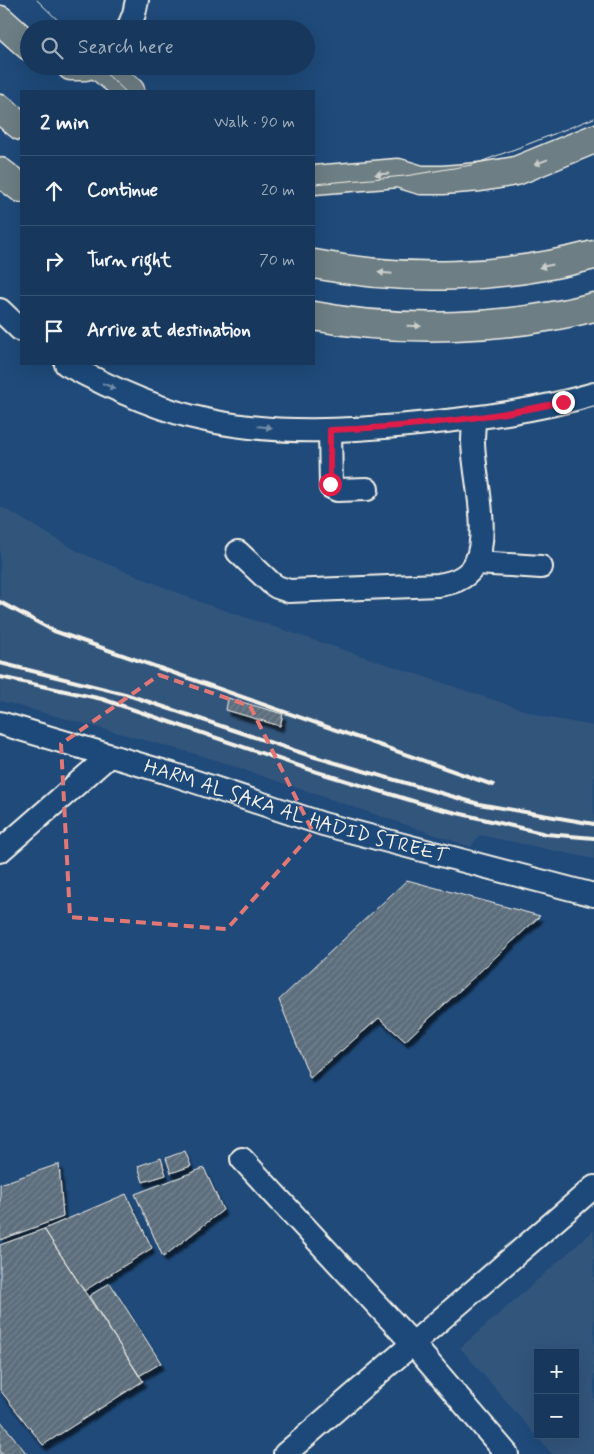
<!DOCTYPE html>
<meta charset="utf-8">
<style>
:root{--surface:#17385c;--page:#203f62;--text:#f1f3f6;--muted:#9eacbb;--line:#365272}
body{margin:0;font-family:Mynerve,sans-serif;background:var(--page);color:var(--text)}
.controls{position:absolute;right:15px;bottom:15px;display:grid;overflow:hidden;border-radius:0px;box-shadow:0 5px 20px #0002}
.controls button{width:45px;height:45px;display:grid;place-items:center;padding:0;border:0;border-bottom:1px solid var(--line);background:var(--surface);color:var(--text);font:25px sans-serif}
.stop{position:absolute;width:15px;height:15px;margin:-11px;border:4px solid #e11d48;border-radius:50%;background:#fff}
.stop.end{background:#e11d48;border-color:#fff;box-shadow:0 1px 5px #0008}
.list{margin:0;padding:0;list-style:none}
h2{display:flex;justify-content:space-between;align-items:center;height:65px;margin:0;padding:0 20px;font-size:21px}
h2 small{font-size:16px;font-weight:400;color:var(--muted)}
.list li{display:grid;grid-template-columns:32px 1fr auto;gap:15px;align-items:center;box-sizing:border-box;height:70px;padding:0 20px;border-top:1px solid var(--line)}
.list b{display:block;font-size:19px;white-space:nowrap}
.list em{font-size:16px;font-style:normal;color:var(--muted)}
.icon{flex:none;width:28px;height:28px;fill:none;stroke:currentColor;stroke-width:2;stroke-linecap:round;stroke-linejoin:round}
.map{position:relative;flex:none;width:594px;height:1454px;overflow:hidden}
.search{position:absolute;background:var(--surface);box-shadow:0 5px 20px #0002;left:20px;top:20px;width:295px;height:55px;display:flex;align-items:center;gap:12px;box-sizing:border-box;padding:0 18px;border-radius:28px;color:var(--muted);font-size:19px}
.panel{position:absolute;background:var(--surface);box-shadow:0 5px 20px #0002;left:20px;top:90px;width:295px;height:275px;border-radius:0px}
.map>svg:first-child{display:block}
</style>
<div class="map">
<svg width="594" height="1454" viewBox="0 0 594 1454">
<defs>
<pattern id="building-hatch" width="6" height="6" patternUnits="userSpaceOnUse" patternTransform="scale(1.25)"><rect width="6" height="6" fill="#5c6d7c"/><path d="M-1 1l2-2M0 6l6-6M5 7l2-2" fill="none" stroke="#74828f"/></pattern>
<filter id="shadow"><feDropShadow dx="3" dy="5.5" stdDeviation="1" flood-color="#0009"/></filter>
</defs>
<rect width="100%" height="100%" fill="#1f4a7a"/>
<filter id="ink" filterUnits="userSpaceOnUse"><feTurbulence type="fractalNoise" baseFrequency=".02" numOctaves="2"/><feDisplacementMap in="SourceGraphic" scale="10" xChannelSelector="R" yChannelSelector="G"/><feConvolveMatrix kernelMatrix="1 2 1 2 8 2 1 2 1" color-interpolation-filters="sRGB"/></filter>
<g filter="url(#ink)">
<!-- built -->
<path fill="#31547b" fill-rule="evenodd" d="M0 506 81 553 203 603 545 717 594 726V859L479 835 471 847 203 756 0 701Z
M594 1230V1454H552L460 1348ZM538 1353H575V1435H538Z"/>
<!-- building -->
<path fill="url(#building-hatch)" stroke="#f4f1e8" filter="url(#shadow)" d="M228 698 283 714 280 726 226 710Z
M407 880 540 916 405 1041 379 1018 310 1078 279 1000Z
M185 1151 191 1166 171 1173 166 1158Z
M161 1158 166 1175 143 1182 138 1166Z
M59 1164 63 1217 0 1240V1184Z
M204 1168 223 1210 163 1257 135 1194Z
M126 1194 152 1248 84 1291 44 1229Z
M44 1229 143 1381 43 1445 0 1390V1245Z
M110 1283 161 1363 139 1376 89 1296Z
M0 1420 27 1454H0Z"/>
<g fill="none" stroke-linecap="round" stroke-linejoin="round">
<!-- minor casing -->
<g stroke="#f4f1e8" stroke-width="26">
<g id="minor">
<path d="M128 29 134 14 137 0"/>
<path d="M0 310 21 330"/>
<path d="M66 364C110 388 157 410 206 420 276 435 348 431 418 424 477 418 536 411 594 394"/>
<path d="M330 430 331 487 337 490 367 489"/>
<path d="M238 552 271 583 277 587 289 591 438 585C454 583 469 577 476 562 490 530 474 477 473 442 473 434 474 426 474 419"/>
<path d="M476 563 541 567"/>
<path id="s1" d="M0 723 172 774 323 824 594 895"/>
<path d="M0 851 109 756"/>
<path d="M242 1159 413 1344 507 1454"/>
<path d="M285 1454 594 1187"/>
</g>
</g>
<!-- major casing -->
<g stroke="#f4f1e8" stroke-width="31">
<path id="major" d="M0 20 29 46
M71 66H85
M99 66 130 91
M0 109 21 126
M0 172 21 188
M314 180 398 173 421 180H443L480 177 516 171 594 139
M314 264C406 282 503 279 594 255
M314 316C400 333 509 329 594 307"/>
</g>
<!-- minor -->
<use href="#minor" stroke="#1f4a7a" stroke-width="22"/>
<!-- major -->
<use href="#major" stroke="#6d7e84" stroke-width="28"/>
<!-- tram -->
<path stroke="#f4f1e8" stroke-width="1" d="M37 0 67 29
M98 66 125 91
M314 184 405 176 472 165 531 143 594 118"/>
<!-- rail -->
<path stroke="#f4f1e8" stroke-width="4" d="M0 602 54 631 493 785
M0 663 125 694 308 755 479 804 594 824
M0 677 102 699 317 772 436 808 546 834 594 838"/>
</g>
<!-- one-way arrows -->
<defs><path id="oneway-solid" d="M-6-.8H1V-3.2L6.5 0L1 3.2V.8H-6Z" transform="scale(1.25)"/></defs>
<g fill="#ccceca">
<use href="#oneway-solid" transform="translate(541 162) rotate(159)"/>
<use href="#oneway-solid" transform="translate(382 174) rotate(176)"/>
<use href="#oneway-solid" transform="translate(546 266) rotate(168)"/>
<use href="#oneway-solid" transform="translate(385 273) rotate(-175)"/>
<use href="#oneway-solid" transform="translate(414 326) rotate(2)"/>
</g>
<g fill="#748da6">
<use href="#oneway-solid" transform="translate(109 386) rotate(23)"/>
<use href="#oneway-solid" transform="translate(265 427) rotate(5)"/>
</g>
</g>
<g fill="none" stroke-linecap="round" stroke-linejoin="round" filter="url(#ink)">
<!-- route -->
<path stroke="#e11d48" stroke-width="6" d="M330 484V430C408 427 486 419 563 402"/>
</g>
<!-- marked area -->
<path fill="none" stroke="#e27875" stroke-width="4" stroke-dasharray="10 6" stroke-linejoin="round" d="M159 675 250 706 313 832 227 929 70 917 61 744Z"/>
<g text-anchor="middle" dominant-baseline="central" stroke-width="4" stroke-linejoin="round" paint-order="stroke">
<!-- street labels -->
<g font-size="20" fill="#f4f1e8" stroke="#1f4a7a">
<text stroke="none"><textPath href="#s1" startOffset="309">HARM AL SAKA AL HADID STREET</textPath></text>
</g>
</g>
</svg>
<div class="controls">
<button>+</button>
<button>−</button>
</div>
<div class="stop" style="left:330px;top:484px"></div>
<div class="stop end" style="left:563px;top:402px"></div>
<div class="search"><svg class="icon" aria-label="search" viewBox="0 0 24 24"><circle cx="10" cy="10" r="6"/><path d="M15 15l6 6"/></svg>Search here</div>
<section class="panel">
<h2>2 min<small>Walk · 90 m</small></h2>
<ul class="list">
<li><svg class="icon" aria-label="ahead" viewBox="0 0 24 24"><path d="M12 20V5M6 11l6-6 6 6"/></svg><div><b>Continue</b></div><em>20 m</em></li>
<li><svg class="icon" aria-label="right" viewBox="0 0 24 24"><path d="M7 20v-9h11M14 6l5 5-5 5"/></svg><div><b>Turn right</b></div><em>70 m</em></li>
<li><svg class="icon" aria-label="arrive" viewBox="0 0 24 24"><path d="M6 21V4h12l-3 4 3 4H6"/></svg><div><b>Arrive at destination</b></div></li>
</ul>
</section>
</div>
